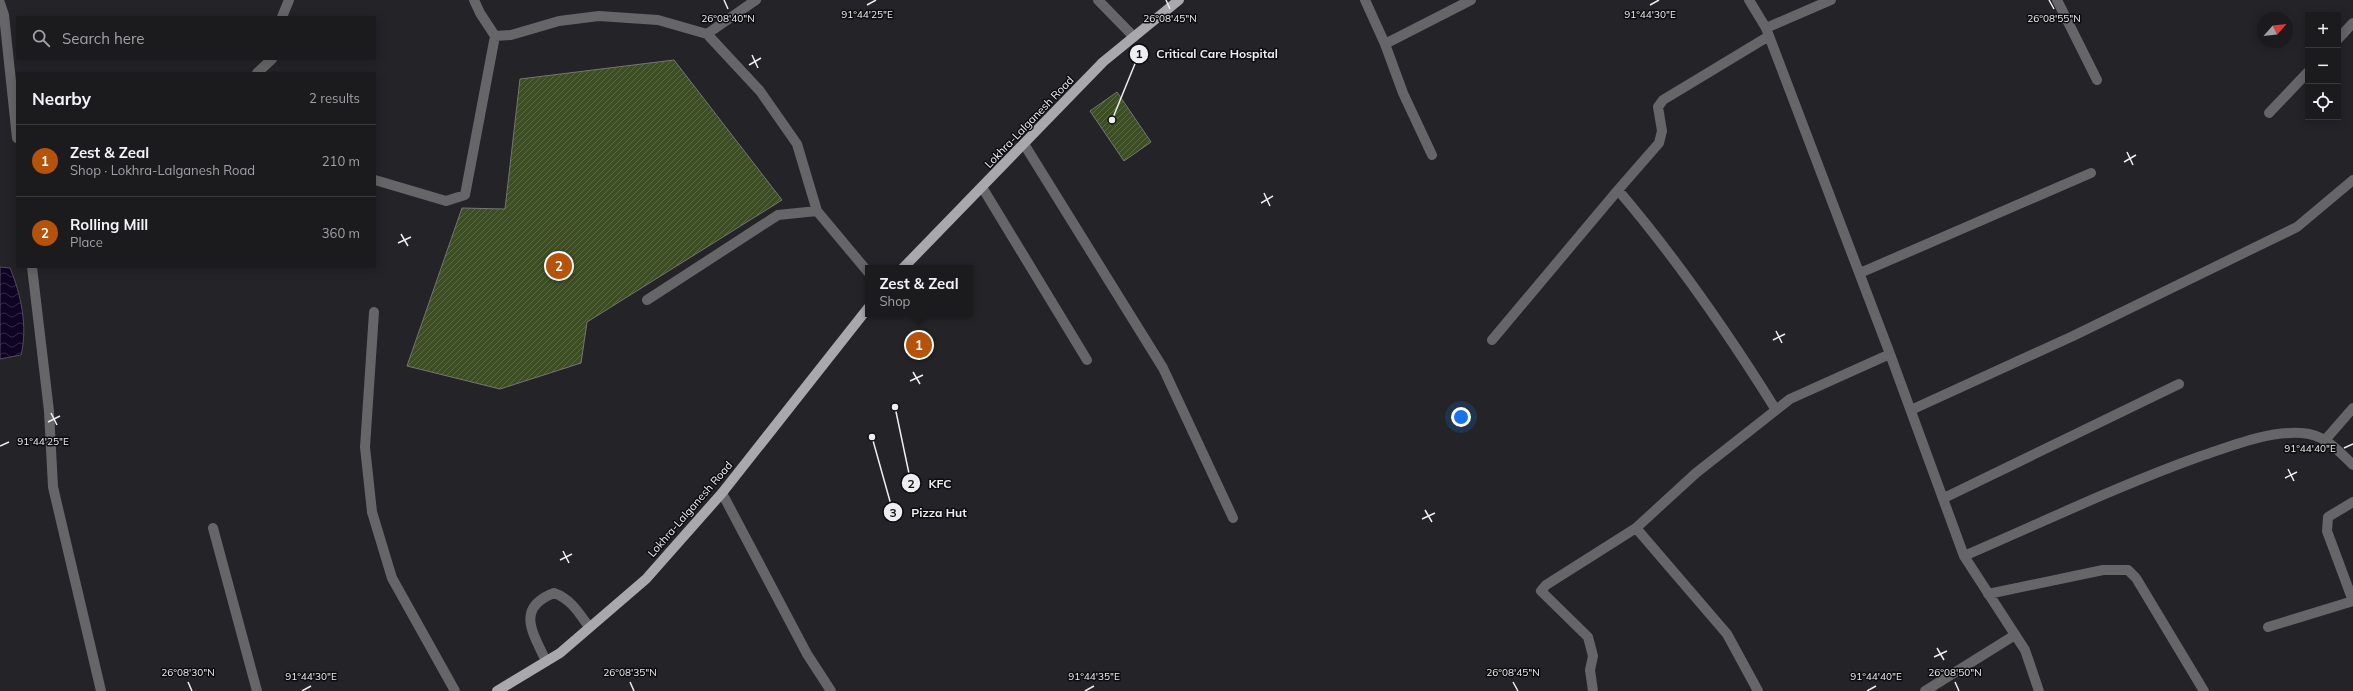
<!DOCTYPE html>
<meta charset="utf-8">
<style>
:root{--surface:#1b1a1d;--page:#28272a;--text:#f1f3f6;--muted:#a0a1a4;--line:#39383b;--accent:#b45309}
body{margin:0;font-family:Mulish,sans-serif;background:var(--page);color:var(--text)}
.controls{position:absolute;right:12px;top:12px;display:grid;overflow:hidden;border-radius:0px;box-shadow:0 2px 10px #0003}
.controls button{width:36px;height:36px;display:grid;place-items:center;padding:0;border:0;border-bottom:1px solid var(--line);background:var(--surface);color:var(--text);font:20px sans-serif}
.compass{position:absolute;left:2257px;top:12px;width:36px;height:36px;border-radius:50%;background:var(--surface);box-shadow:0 2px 10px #0003;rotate:63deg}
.you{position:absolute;left:1461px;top:417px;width:14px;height:14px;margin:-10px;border:3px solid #fff;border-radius:50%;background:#1a73e8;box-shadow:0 0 0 6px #1a73e833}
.badge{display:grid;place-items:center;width:26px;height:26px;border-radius:50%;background:var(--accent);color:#fff;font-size:13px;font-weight:700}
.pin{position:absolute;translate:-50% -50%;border:2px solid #fff;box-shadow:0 1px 4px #0006}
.popup{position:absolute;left:865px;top:265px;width:108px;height:52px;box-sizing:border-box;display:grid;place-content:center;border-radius:0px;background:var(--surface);filter:drop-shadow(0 1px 3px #0005);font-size:13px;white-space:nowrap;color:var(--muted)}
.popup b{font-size:15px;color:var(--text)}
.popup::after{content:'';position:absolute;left:50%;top:100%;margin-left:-8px;border:8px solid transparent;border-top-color:var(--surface)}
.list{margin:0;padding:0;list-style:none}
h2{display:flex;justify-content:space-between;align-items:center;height:52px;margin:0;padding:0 16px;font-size:17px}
h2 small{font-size:13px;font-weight:400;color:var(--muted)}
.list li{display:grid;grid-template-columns:26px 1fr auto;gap:12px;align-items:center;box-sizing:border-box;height:72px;padding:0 16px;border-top:1px solid var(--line)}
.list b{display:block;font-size:15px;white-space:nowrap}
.list p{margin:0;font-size:13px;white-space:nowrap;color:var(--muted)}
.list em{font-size:13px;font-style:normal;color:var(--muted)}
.icon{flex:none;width:22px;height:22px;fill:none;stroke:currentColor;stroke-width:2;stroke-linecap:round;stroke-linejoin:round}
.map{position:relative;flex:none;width:2353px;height:691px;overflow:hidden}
.search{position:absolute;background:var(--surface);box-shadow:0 2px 10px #0003;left:16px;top:16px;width:360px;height:44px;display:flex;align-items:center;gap:10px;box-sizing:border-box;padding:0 14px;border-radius:0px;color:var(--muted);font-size:15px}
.panel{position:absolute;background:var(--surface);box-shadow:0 2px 10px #0003;left:16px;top:72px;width:360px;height:196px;border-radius:0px}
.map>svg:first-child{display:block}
</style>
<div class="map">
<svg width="2353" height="691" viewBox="0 0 2353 691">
<defs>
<pattern id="water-waves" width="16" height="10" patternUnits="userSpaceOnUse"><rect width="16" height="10" fill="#100425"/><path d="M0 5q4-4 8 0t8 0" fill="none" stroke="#332945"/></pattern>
<pattern id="building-hatch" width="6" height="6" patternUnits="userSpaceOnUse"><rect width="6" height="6" fill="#3d4e25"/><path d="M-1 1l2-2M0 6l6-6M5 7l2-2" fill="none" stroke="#596845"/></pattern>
</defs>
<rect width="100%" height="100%" fill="#242327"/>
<!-- water -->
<path fill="url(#water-waves)" stroke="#534a62" d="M0 267 10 268C21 294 28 327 21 355L0 359Z"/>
<!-- building -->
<path fill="url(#building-hatch)" stroke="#747671" d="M674 60 782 200 587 322 581 363 500 389 407 366 462 208 505 209 520 79Z
M1117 92 1151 142 1124 161 1090 111Z"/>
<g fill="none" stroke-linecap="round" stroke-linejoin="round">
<!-- minor -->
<path stroke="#666668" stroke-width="10" d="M474 0 480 13 495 36 511 35 559 21 599 16 658 20 707 34
M756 0 707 34 760 91 797 144 817 211 868 272
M1098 0 1134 37
M1365 0 1385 44 1403 93 1432 155
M1749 0 1766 28 1890 354 1964 556 2025 650 2039 691
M2057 0 2097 80
M0 3 4 15 17 138
M282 17 289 0
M1766 28 1831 0
M1769 36 1663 100 1658 107 1662 131 1659 143 1618 190C1677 259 1728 333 1776 410
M2338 39 2353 23
M1385 44 1471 0
M257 73 272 59
M2269 113 2308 72
M1024 144 1163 368 1233 518
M375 180 446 201 465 195 495 36
M982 187 1087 360
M32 267 49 411 53 487 101 691
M1860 273 2091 173
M647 300 778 215 817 211
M374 312 365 447 372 512 392 578 455 691
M1492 340 1618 190
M1911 410 2073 336 2297 227 2353 180
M2326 439 2353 408
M722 493 807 654 831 691
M1944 498 2179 384
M2353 502 2328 517 2327 531 2353 601
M213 528 257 691
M1964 556C2043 522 2120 485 2201 456 2232 446 2267 431 2301 433 2324 434 2337 449 2353 465
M1988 594 2103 570H2128L2136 578 2204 691
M2268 627 2353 601
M546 661C533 633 515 608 554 593 571 599 579 613 589 627
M1593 691 1590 670 1593 656 1588 637 1541 591 1546 585 1636 528
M1758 691 1727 634 1636 528 1696 473 1790 399 1890 354
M1925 691 2015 635"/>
<!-- major -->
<path stroke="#a9a8ad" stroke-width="10" d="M903 268 1103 62 1179 0
M497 691 560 653 646 579 722 493 868 308"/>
</g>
<!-- ticks -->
<path fill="none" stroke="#eeedf0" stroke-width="1.5" d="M724 0 728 9M1166 0 1170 9M2049 0 2054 9M867 5 876 0M1650 5 1659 0M752 55 758 68M749 65 761 58M2127 152 2133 165M2124 162 2136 155M1264 193 1270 206M1261 203 1273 196M401 234 408 246M398 243 411 237M1776 331 1782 343M1773 340 1785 334M913 372 920 384M910 381 923 375M51 413 57 425M48 422 60 416M0 446 9 442M2344 448 2353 444M2288 469 2294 481M2285 478 2297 472M1425 510 1432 522M1422 519 1435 513M563 551 569 563M560 560 572 554M1937 648 1944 660M1934 657 1947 651M188 682 192 691M630 682 634 691M1513 682 1518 691M1955 682 1959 691M302 691 311 686M1085 691 1094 686M1867 691 1876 686"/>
<g text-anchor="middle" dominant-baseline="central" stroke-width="3" stroke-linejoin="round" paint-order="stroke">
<!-- street labels -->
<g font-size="11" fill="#eeedf0" stroke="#0d0d0f">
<text transform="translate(1029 122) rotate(-46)">Lokhra-Lalganesh Road</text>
<text transform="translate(690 509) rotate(-49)">Lokhra-Lalganesh Road</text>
</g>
</g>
<g font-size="10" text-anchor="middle" fill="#eeedf0" stroke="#0d0d0f" stroke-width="3" stroke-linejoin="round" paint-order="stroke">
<text x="867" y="18">91°44'25"E</text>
<text x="1650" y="18">91°44'30"E</text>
<text x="728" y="22">26°08'40"N</text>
<text x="1170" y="22">26°08'45"N</text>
<text x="2054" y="22">26°08'55"N</text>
<text x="43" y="445">91°44'25"E</text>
<text x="2310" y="452">91°44'40"E</text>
<text x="188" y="676">26°08'30"N</text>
<text x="630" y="676">26°08'35"N</text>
<text x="1513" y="676">26°08'45"N</text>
<text x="1955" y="676">26°08'50"N</text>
<text x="311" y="680">91°44'30"E</text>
<text x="1094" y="680">91°44'35"E</text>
<text x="1876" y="680">91°44'40"E</text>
</g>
<!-- callouts -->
<path fill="none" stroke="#eeedf0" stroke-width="1.5" d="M1112 120L1139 54M895 407L911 483M872 437L893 512"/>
<g fill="#eeedf0" stroke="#0d0d0f" stroke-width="1.5">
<circle cx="1112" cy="120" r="4"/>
<circle cx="895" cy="407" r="4"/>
<circle cx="872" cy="437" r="4"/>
<circle cx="1139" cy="54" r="10"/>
<circle cx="911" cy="483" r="10"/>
<circle cx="893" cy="512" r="10"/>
</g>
<g font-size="12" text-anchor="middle" font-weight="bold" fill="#111">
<text x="1139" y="58">1</text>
<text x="911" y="488">2</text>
<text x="893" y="517">3</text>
</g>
<g font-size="12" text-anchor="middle" font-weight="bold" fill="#eeedf0" stroke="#0d0d0f" stroke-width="3" stroke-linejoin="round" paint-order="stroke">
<text x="1217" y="58">Critical Care Hospital</text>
<text x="940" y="488">KFC</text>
<text x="939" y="517">Pizza Hut</text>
</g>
</svg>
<div class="controls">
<button>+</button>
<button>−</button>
<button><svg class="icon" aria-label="locate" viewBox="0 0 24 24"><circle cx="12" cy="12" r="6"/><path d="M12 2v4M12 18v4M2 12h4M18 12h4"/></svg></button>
</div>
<svg class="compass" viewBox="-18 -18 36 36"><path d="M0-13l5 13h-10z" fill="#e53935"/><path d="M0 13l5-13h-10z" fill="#a0a1a4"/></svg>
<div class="you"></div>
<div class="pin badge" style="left:919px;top:345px">1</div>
<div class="popup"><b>Zest &amp; Zeal</b>Shop</div>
<div class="pin badge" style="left:559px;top:266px">2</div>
<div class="search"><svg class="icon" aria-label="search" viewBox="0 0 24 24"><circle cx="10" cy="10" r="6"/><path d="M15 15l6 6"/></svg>Search here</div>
<section class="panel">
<h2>Nearby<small>2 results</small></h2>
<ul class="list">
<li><span class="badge">1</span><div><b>Zest &amp; Zeal</b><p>Shop · Lokhra-Lalganesh Road</p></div><em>210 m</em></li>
<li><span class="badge">2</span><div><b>Rolling Mill</b><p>Place</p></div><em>360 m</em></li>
</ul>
</section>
</div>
